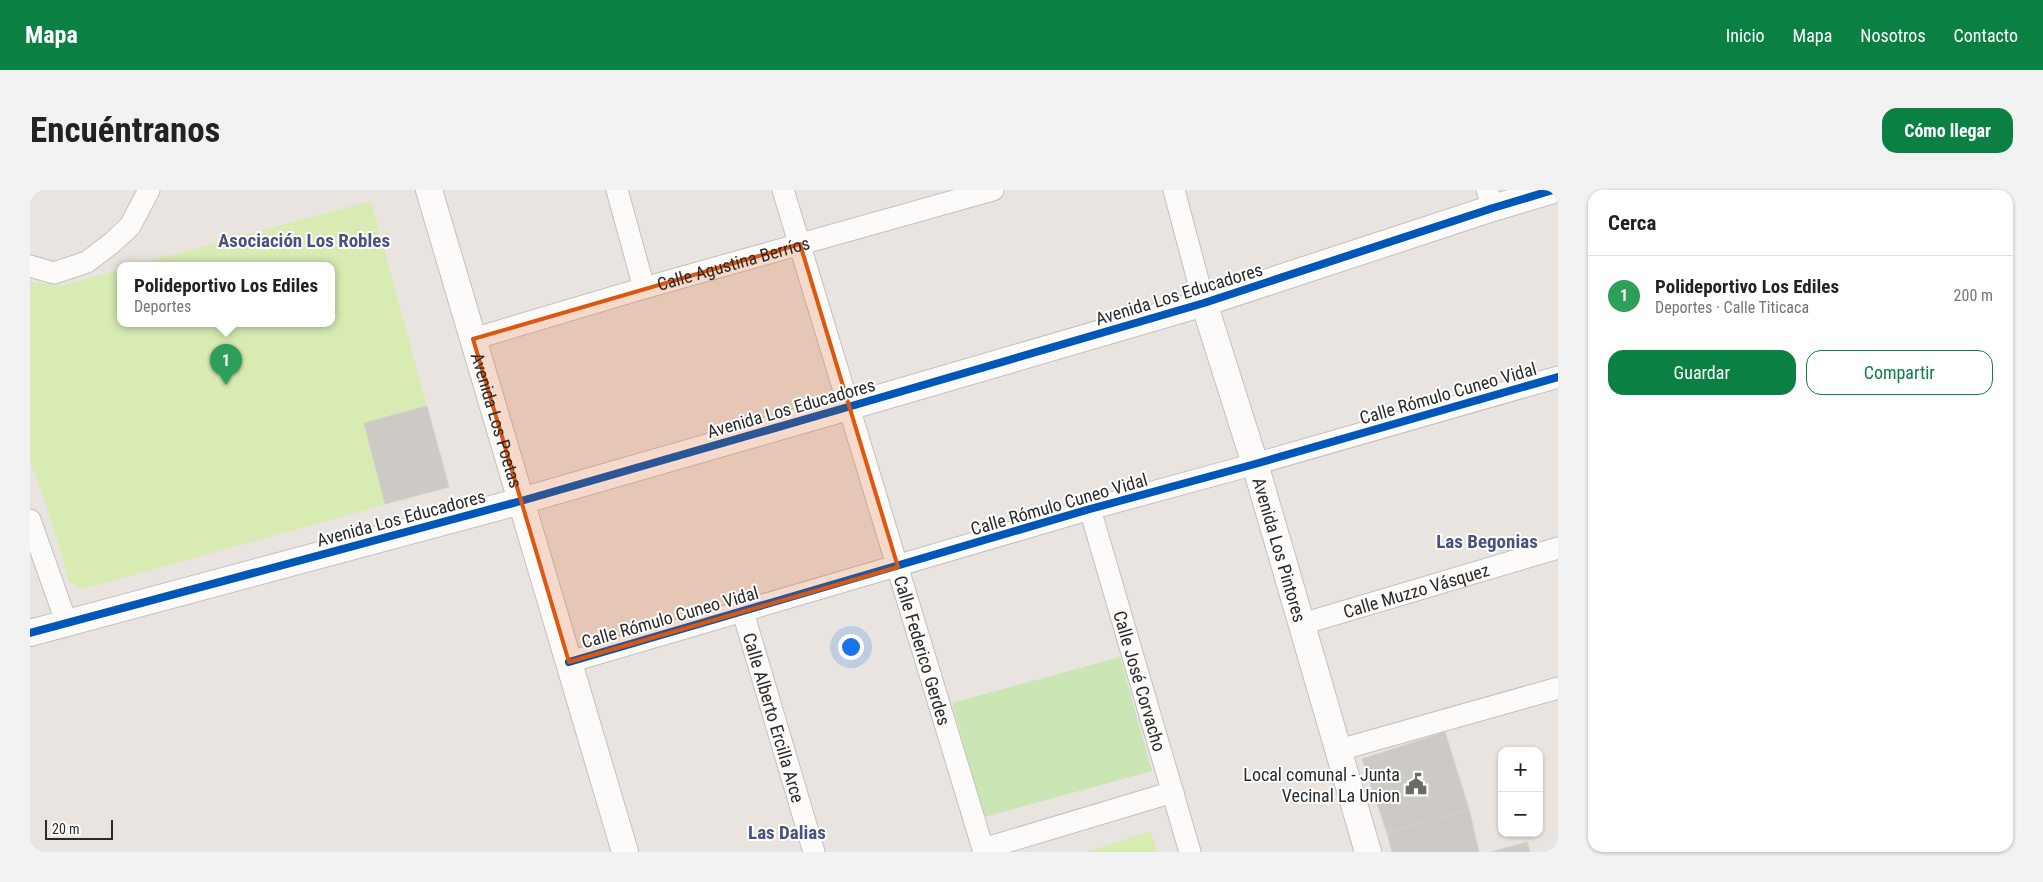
<!DOCTYPE html>
<html lang="es">
<meta charset="utf-8">
<style>
:root{--surface:#fff;--page:#f2f2f2;--text:#222;--muted:#767676;--line:#e0e0e0;--accent:#0b8043}
body{margin:0;font-family:"Roboto Condensed",sans-serif;background:var(--page);color:var(--text)}
.controls{position:absolute;right:15px;bottom:15px;display:grid;overflow:hidden;border-radius:10px;box-shadow:0 1px 4px #0004}
.controls button{width:45px;height:45px;display:grid;place-items:center;padding:0;border:0;border-bottom:1px solid var(--line);background:var(--surface);color:var(--text);font:25px sans-serif}
.scale{position:absolute;left:15px;bottom:12px;width:68px;box-sizing:border-box;padding-left:5px;border:2px solid #2a2a2a;border-top:0;font-size:14px;line-height:18px;white-space:nowrap;color:#2a2a2a;-webkit-text-stroke:4px #fff;paint-order:stroke}
.you{position:absolute;left:820px;top:456px;width:18px;height:18px;margin:-12px;border:4px solid #fff;border-radius:50%;background:#1a73e8;box-shadow:0 0 0 8px #1a73e833}
.badge{display:grid;place-items:center;width:32px;height:32px;border-radius:50%;background:var(--accent);color:#fff;font-size:16px;font-weight:700}
.pin{position:absolute;translate:-50% -41px;filter:drop-shadow(0 1px 2px #0008)}
.pin::after{content:'';position:absolute;top:26px;width:18px;height:15px;background:inherit;clip-path:polygon(0 0,100% 0,50% 100%)}
.popup{position:absolute;left:87px;top:72px;width:218px;height:65px;box-sizing:border-box;display:grid;place-content:center;border-radius:10px;background:var(--surface);filter:drop-shadow(0 1px 4px #0005);font-size:16px;white-space:nowrap;color:var(--muted)}
.popup b{font-size:19px;color:var(--text)}
.popup::after{content:'';position:absolute;left:50%;top:100%;margin-left:-10px;border:10px solid transparent;border-top-color:var(--surface)}
.list{margin:0;padding:0;list-style:none}
h2{display:flex;justify-content:space-between;align-items:center;height:65px;margin:0;padding:0 20px;font-size:21px}
h2 small{font-size:16px;font-weight:400;color:var(--muted)}
.list li{display:grid;grid-template-columns:32px 1fr auto;gap:15px;align-items:center;box-sizing:border-box;height:80px;padding:0 20px;border-top:1px solid var(--line)}
.list b{display:block;font-size:19px;white-space:nowrap}
.list p{margin:0;font-size:16px;white-space:nowrap;color:var(--muted)}
.list em{font-size:16px;font-style:normal;color:var(--muted)}
.actions{display:flex;gap:10px;padding:15px 20px}
.actions a{flex:1;padding:11px 0;border:1px solid var(--accent);border-radius:15px;text-align:center;font-size:18px;color:var(--accent)}
.actions .main{background:var(--accent);color:#fff}
.map{position:relative;flex:none;width:1528px;height:662px;overflow:hidden;border-radius:15px}
header{display:flex;align-items:center;gap:30px;box-sizing:border-box;height:70px;padding:0 25px;background:var(--accent);color:#fff}
header strong{font-size:24px}
nav{display:flex;gap:28px;margin-inline-start:auto;font-size:18px}
.intro{display:flex;align-items:center;justify-content:space-between;box-sizing:border-box;height:120px;padding:0 30px}
h1{margin:0;font-size:35px}
.button{padding:12px 22px;border-radius:15px;background:var(--accent);color:#fff;font-size:18px;font-weight:700}
main{display:flex;gap:30px;padding:0 30px}
aside{flex:1;background:var(--surface);border-radius:15px;box-shadow:0 1px 4px #0004}
.map>svg:first-child{display:block}
</style>
<header>
<strong>Mapa</strong>
<nav><a>Inicio</a><a>Mapa</a><a>Nosotros</a><a>Contacto</a></nav>
</header>
<div class="intro"><h1>Encuéntranos</h1><a class="button">Cómo llegar</a></div>
<main>
<div class="map">
<svg width="1528" height="662" viewBox="0 0 1528 662">
<rect width="100%" height="100%" fill="#e9e4df"/>
<!-- green -->
<path fill="#cbe6b5" d="M1090 467 1122 581 954 627 922 513Z"/>
<!-- pitch -->
<path fill="#d7ebb2" d="M341 11 419 297 53 399 40 393 17 317 0 271V92L33 95 91 79V134H301V76H101Z
M1121 641 1127 662H1056Z"/>
<!-- building -->
<path fill="#cdcac6" stroke="#d4d0cb" d="M397 216 419 297 355 314 334 233Z
M1415 542 1439 619 1357 643 1332 569Z
M1439 619 1449 662H1362L1357 643Z
M1497 652 1500 662H1461Z"/>
<g fill="none" stroke-linecap="round" stroke-linejoin="round">
<!-- minor casing -->
<g stroke="#c2c0c1" stroke-width="23">
<g id="minor">
<path d="M587 0 614 98"/>
<path id="s1" d="M753 0 954 662"/>
<path d="M1144 0 1174 113"/>
<path d="M1457 0 1463 18"/>
<path d="M0 76 24 83 57 72 83 52 100 36 119 0"/>
<path id="s2" d="M443 149 614 98 963 0"/>
<path id="s3" d="M1060 319 1160 662"/>
<path d="M0 330 37 434"/>
<path id="s4" d="M713 422 784 662"/>
<path id="s5" d="M1272 434 1528 358"/>
<path d="M539 472 1060 319 1225 274 1528 187"/>
<path d="M1309 560 1528 498"/>
<path d="M953 659 1143 602"/>
</g>
</g>
<!-- tertiary casing -->
<g stroke="#c2c0c1" stroke-width="28">
<g id="tertiary">
<path id="s6" d="M399 0 595 662"/>
<path id="s7" d="M1174 113 1225 274 1338 662"/>
<path d="M0 443 491 311 818 217 1174 113 1463 18 1523 0"/>
</g>
</g>
<!-- minor -->
<use href="#minor" stroke="#fcfbfa" stroke-width="21"/>
<!-- tertiary -->
<use href="#tertiary" stroke="#fcfbfa" stroke-width="26"/>
<!-- cycleway casing -->
<g stroke="#fff" stroke-width="11">
<path id="cycleway" d="M0 443 491 311 818 217 1174 113 1463 18 1523 0
M539 472 1060 319 1225 274 1528 187"/>
</g>
<!-- cycleway -->
<use href="#cycleway" stroke="#0057b8" stroke-width="8"/>
</g>
<!-- marked area -->
<path fill="#de570e" fill-opacity="0.2" stroke="#de570e" stroke-width="4" stroke-linejoin="round" d="M770 54 868 377 539 472 443 149Z"/>
<!-- icons -->
<defs>
<g id="civic-bare" transform="scale(1.725)"><path d="M-.6-6.5H3V-4.5H.6V-3L4-1V1h2V6H-6V1h2V-1L-.6-3ZM-1.2 2.5V6h2.4V2.5Z" fill="#6d6b69" stroke="#fff" stroke-width="2.5" paint-order="stroke"/></g>
</defs>
<g fill-rule="evenodd">
<use href="#civic-bare" x="1386" y="594"/>
</g>
<g text-anchor="middle" dominant-baseline="central" stroke-width="4" stroke-linejoin="round" paint-order="stroke">
<!-- street labels -->
<g font-size="18" fill="#2a2a2a" stroke="#fff">
<text stroke="none"><textPath href="#s2" startOffset="271">Calle Agustina Berríos</textPath></text>
<text transform="translate(1149 104) rotate(-17)">Avenida Los Educadores</text>
<text transform="translate(1418 203) rotate(-16)">Calle Rómulo Cuneo Vidal</text>
<text transform="translate(761 218) rotate(-16)">Avenida Los Educadores</text>
<text stroke="none"><textPath href="#s6" startOffset="240">Avenida Los Poetas</textPath></text>
<text transform="translate(1029 314) rotate(-16)">Calle Rómulo Cuneo Vidal</text>
<text transform="translate(371 328) rotate(-15)">Avenida Los Educadores</text>
<text stroke="none"><textPath href="#s7" startOffset="258">Avenida Los Pintores</textPath></text>
<text stroke="none"><textPath href="#s5" startOffset="119">Calle Muzzo Vásquez</textPath></text>
<text transform="translate(640 427) rotate(-16)">Calle Rómulo Cuneo Vidal</text>
<text stroke="none"><textPath href="#s1" startOffset="481">Calle Federico Gerdes</textPath></text>
<text stroke="none"><textPath href="#s3" startOffset="179">Calle José Corvacho</textPath></text>
<text stroke="none"><textPath href="#s4" startOffset="110">Calle Alberto Ercilla Arce</textPath></text>
</g>
<!-- poi labels -->
<g font-size="18" fill="#2a2a2a" stroke="#fff" text-anchor="end">
<text x="1370" y="584">Local comunal - Junta<tspan x="1370" dy="21">Vecinal La Union</tspan></text>
</g>
<!-- neighbourhood labels -->
<g font-size="19" font-weight="bold" fill="#47527f" stroke="#fff">
<text x="274" y="50">Asociación Los Robles</text>
<text x="1457" y="351">Las Begonias</text>
<text x="757" y="642">Las Dalias</text>
</g>
</g>
</svg>
<div class="controls">
<button>+</button>
<button>−</button>
</div>
<div class="scale">20 m</div>
<div class="you"></div>
<div class="pin badge" style="left:196px;top:195px;background:#2e9e5b">1</div>
<div class="popup"><b>Polideportivo Los Ediles</b>Deportes</div>
</div>
<aside>
<h2>Cerca<small></small></h2>
<ul class="list">
<li><span class="badge" style="background:#2e9e5b">1</span><div><b>Polideportivo Los Ediles</b><p>Deportes · Calle Titicaca</p></div><em>200 m</em></li>
</ul>
<div class="actions"><a class="main">Guardar</a><a>Compartir</a></div>
</aside>
</main>
